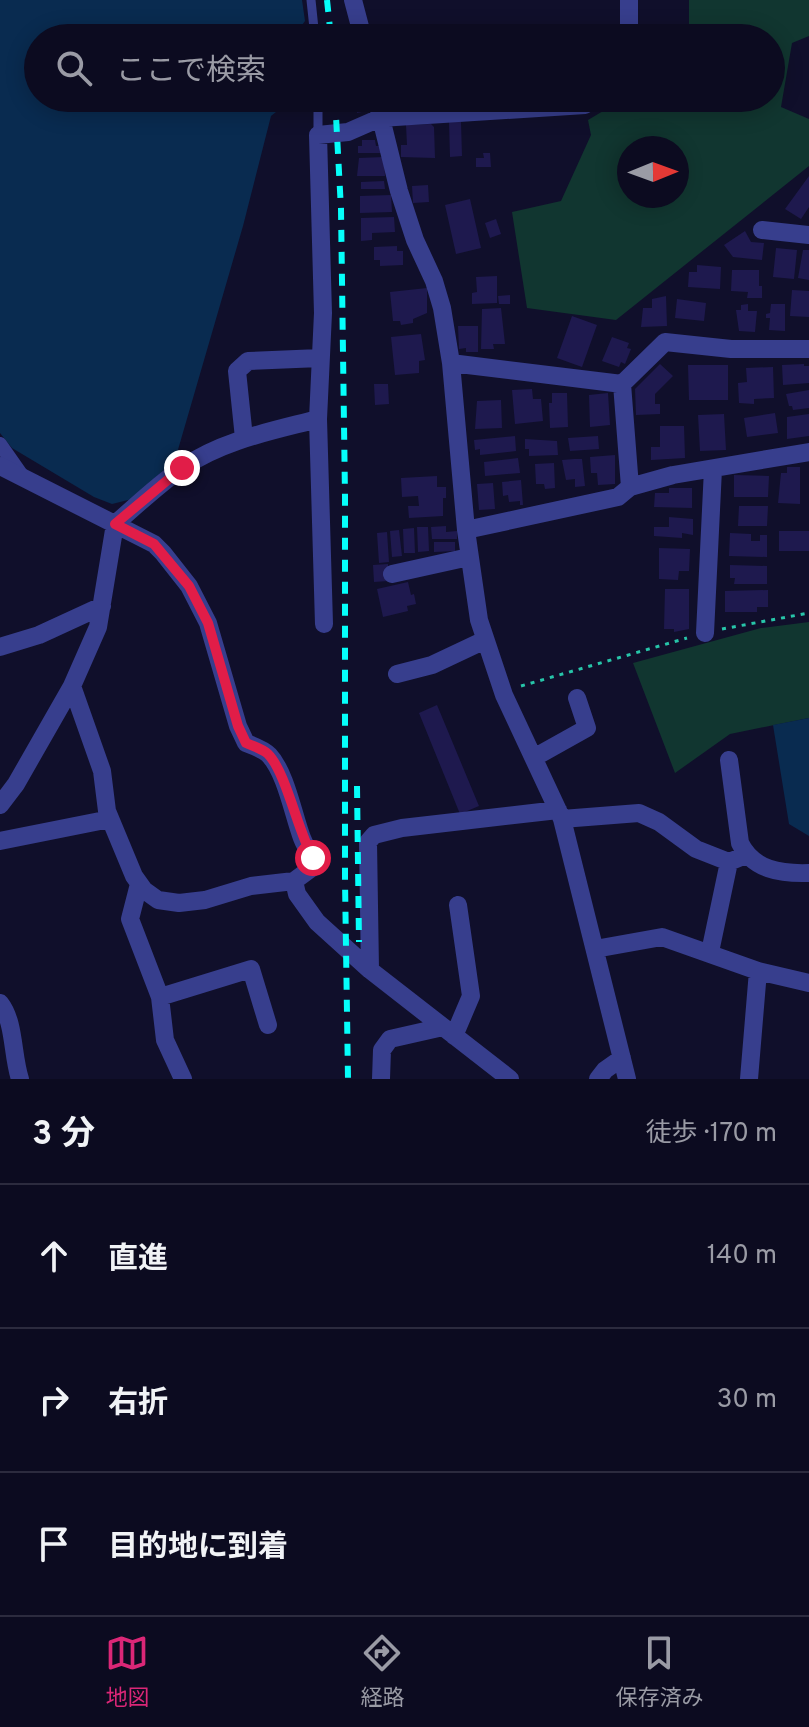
<!DOCTYPE html>
<html lang="ja">
<meta charset="utf-8">
<style>
:root{--surface:#0c0b20;--page:#151429;--text:#f1f3f6;--muted:#9a9ba5;--line:#2c2b3e;--accent:#db2777}
body{margin:0;font-family:Overpass,"Noto Sans JP",sans-serif;background:var(--page);color:var(--text)}
.compass{position:absolute;left:617px;top:136px;width:72px;height:72px;border-radius:50%;background:var(--surface);box-shadow:0 4px 20px #0003;rotate:89deg}
.stop{position:absolute;width:24px;height:24px;margin:-18px;border:6px solid #e11d48;border-radius:50%;background:#fff}
.stop.end{background:#e11d48;border-color:#fff;box-shadow:0 2px 8px #0008}
.list{margin:0;padding:0;list-style:none}
h2{display:flex;justify-content:space-between;align-items:center;height:104px;margin:0;padding:0 32px;font-size:34px}
h2 small{font-size:26px;font-weight:400;color:var(--muted)}
.list li{display:grid;grid-template-columns:52px 1fr auto;gap:24px;align-items:center;box-sizing:border-box;height:144px;padding:0 32px;border-top:2px solid var(--line)}
.list b{display:block;font-size:30px;white-space:nowrap}
.list em{font-size:26px;font-style:normal;color:var(--muted)}
.icon{flex:none;width:44px;height:44px;fill:none;stroke:currentColor;stroke-width:2;stroke-linecap:round;stroke-linejoin:round}
.map{position:relative;flex:none;width:809px;height:1079px;overflow:hidden}
.search{position:absolute;background:var(--surface);box-shadow:0 4px 20px #0003;left:24px;right:24px;top:24px;height:88px;display:flex;align-items:center;gap:20px;box-sizing:border-box;padding:0 28px;border-radius:44px;color:var(--muted);font-size:30px}
.sheet{height:536px;background:var(--surface)}
nav{display:flex;justify-content:space-around;align-items:center;box-sizing:border-box;height:112px;border-top:2px solid var(--line);background:var(--surface);font-size:22px;color:var(--muted)}
nav a{display:grid;justify-items:center;gap:4px}
nav .on{color:var(--accent)}
.map>svg:first-child{display:block}
</style>
<div class="map">
<svg width="809" height="1079" viewBox="0 0 809 1079">
<rect width="100%" height="100%" fill="#100f2b"/>
<!-- green -->
<path fill="#113630" fill-rule="evenodd" d="M689 0H809V36L792 43 781 107 809 119V166L616 320 527 308 512 212 561 201 591 135 588 120 625 98H771V38H689ZM629 148H677V196H629Z
M809 622V718L730 734 675 773 633 663 761 628Z"/>
<!-- water -->
<path fill="#092b50" d="M0 0H302L305 21 293 38H38V98H281L276 112 271 116 243 226 175 460 132 499 112 504 94 497 12 448 0 433Z
M809 718V836L789 824 773 725Z"/>
<!-- building -->
<path fill="#1e194e" d="M356 98H368L372 110 357 113Z
M390 98H411V101L391 102Z
M449 122H461L462 156 450 157Z
M431 124 434 127 435 158 401 157V145H407L406 125Z
M362 140H375L376 146H383V153H358V146H362Z
M483 153H490L491 167H476V158H484Z
M384 157 385 176H357L359 158Z
M809 176V207L801 219 785 209Z
M384 181 385 189H361V182Z
M428 185 429 202 413 203 412 186Z
M391 195 392 212 360 213V196Z
M470 199 481 248 456 254 445 205Z
M394 217 395 232 372 233V240L361 241V218Z
M496 219 501 234 490 238 485 223Z
M745 231 751 242 764 243 762 260 733 257 724 245Z
M397 246V251H403V265L380 266V260H374V247Z
M776 248 797 250 794 279 773 277Z
M803 250H809V280L798 278Z
M697 265 721 267 720 289 688 287 689 272H697Z
M732 270H759V286H762V298H747L748 292 731 291Z
M497 276V303L472 304V293L477 292 476 277Z
M427 288V313L413 319V323L401 325 400 321H393L390 292Z
M792 290 809 291V317L790 316Z
M510 295V304H499L498 296Z
M666 296 667 326 641 327 643 308H652V299Z
M677 299 706 303 704 321 675 318Z
M748 304V311H757L755 332 739 331 736 310H741V305Z
M771 304H785V331L769 330 770 318H766V314L770 313Z
M501 308 505 344H493L494 349H481L482 309Z
M572 316 597 325 582 367 557 358Z
M458 326H478V352H466V348L459 349Z
M421 334 425 360 419 361V373L395 375 391 337Z
M612 337 629 343 627 348 631 349 625 364 621 362 619 367 602 361Z
M660 364 673 376 655 394V404H660V414L636 415 635 389Z
M804 364V366H809V383L783 385 782 365Z
M688 365H728V400H689Z
M773 367 774 398 754 399V404L739 403 738 383 747 382 746 368Z
M374 384H388L389 404 375 405Z
M532 389 533 399H541L543 421 515 424 512 390Z
M809 390V408L793 410 792 406H789L786 394Z
M552 393H567L568 427 550 428 549 403H552Z
M608 393 610 425 590 427 589 395Z
M501 400 502 428 475 429 477 401Z
M775 413 778 433 747 437 744 418Z
M724 414 726 450 700 451 698 415Z
M809 414V436L787 439V417Z
M660 426H684L685 458 651 460V447H660Z
M515 436 516 451 480 455V449L475 450 474 440Z
M598 436 599 449 570 451 568 438Z
M525 439 557 441 558 455 529 456V449H525Z
M615 455V484L598 485 597 473H591L590 457Z
M518 458 520 473 485 476 484 462Z
M574 459H582L585 486 575 487V479L566 480 562 460Z
M554 463 555 488 545 489 544 484H536L535 464Z
M787 467H800V504L778 503 781 473H787Z
M734 475 769 476 768 497H734Z
M437 476V487H446V498H443V516L409 518 408 506H419L418 496 402 497 401 478Z
M521 480 523 505H520V501L509 502 508 495 503 496 502 482Z
M493 483 495 509 479 510 477 484Z
M669 488H692V508L654 507 655 493H669Z
M739 506H768L767 526H738Z
M669 517 693 519V535L682 533V538L654 536V527H669Z
M446 526V532L457 531V539H432L431 527Z
M417 527H428L429 551 418 552Z
M414 528 415 553H404L403 529Z
M399 530 402 556 392 557 390 531Z
M779 531H809V551H779Z
M387 532 389 562 379 563 377 533Z
M730 533 751 534V541H760V535H767V557L729 556Z
M434 542H455V551L434 552Z
M659 548 690 549 689 571H679L678 580 659 579Z
M388 564V581L374 582 373 565Z
M730 565 767 566V584H734L735 578H730Z
M408 582 411 595 414 594 416 604 407 606 408 611 383 617 377 589Z
M665 589H689V629L674 632V629H664Z
M768 590V607H757V612H725V591Z
M437 705 479 806 460 814 419 713Z"/>
<g fill="none" stroke-linecap="round" stroke-linejoin="round">
<!-- path -->
<path stroke="#27c5a9" stroke-width="3" stroke-dasharray="4 6" stroke-linecap="butt" d="M722 629 809 613
M521 686 687 638"/>
<!-- service -->
<path stroke="#373e8d" stroke-width="9" d="M311 0 315 38
M519 29V38
M318 98V135"/>
<!-- pedestrian -->
<path stroke="#373e8d" stroke-width="14" d="M0 444 21 474"/>
<!-- minor -->
<path stroke="#373e8d" stroke-width="18" d="M353 0 363 38
M629 0V38
M376 98 399 191 415 240 434 281 442 308 451 363 466 530 479 620 504 695 562 819 627 1079
M762 230 809 235
M451 363 622 384 665 342 731 349H809
M244 438 237 371 248 361 320 358
M0 466 154 544 163 553 189 586 208 623 238 726 246 743C254 746 263 749 269 755 286 773 293 814 302 838 306 849 313 855 313 867L294 881 251 886 205 900 179 903 158 900 144 890 134 876 107 811 102 771 72 686
M630 487 673 475 809 452
M466 530 618 497 630 487 622 384
M392 574 469 557
M324 624 318 419 323 313 318 135 348 132 380 118 585 105 594 98
M705 633 713 469
M0 647 39 635 102 606
M397 674 432 665 485 640
M535 757 587 728 577 698
M729 760 740 843C753 870 781 874 809 873
M0 805 16 784 72 686 98 627 115 524C137 505 159 484 182 468 223 440 272 431 318 419
M562 819 639 813 659 822 696 849 729 862 746 855
M0 841 110 819
M294 881 297 894 317 922 370 970 510 1079
M139 884 130 919 160 997 165 1040 183 1079
M595 949 662 937 758 971 809 983
M710 952 729 862
M370 970 368 842 374 835 402 828 558 810
M160 997 251 969 268 1025
M0 1003C15 1022 12 1055 20 1079
M454 1036 471 996 458 905
M381 1079 382 1050 390 1039 443 1027
M598 1079 605 1070 622 1058
M749 1079 758 971"/>
<!-- rail -->
<path stroke="#05fffb" stroke-width="6" stroke-dasharray="12 10" stroke-linecap="butt" d="M327 0 331 38
M335 98 341 209 345 496V881L348 1079
M357 786 359 942"/>
</g>
<g fill="none" stroke-linecap="round" stroke-linejoin="round">
<!-- route -->
<path stroke="#e11d48" stroke-width="10" d="M182 468 115 524 154 544 189 586 208 623 238 726 246 743C253 746 263 749 268 754 286 772 298 832 313 858"/>
</g>
</svg>
<svg class="compass" viewBox="-18 -18 36 36"><path d="M0-13l5 13h-10z" fill="#e53935"/><path d="M0 13l5-13h-10z" fill="#9a9ba5"/></svg>
<div class="stop" style="left:313px;top:858px"></div>
<div class="stop end" style="left:182px;top:468px"></div>
<div class="search"><svg class="icon" aria-label="search" viewBox="0 0 24 24"><circle cx="10" cy="10" r="6"/><path d="M15 15l6 6"/></svg>ここで検索</div>
</div>
<section class="sheet">
<h2>3 分<small>徒歩 · 170 m</small></h2>
<ul class="list">
<li><svg class="icon" aria-label="ahead" viewBox="0 0 24 24"><path d="M12 20V5M6 11l6-6 6 6"/></svg><div><b>直進</b></div><em>140 m</em></li>
<li><svg class="icon" aria-label="right" viewBox="0 0 24 24"><path d="M7 20v-9h11M14 6l5 5-5 5"/></svg><div><b>右折</b></div><em>30 m</em></li>
<li><svg class="icon" aria-label="arrive" viewBox="0 0 24 24"><path d="M6 21V4h12l-3 4 3 4H6"/></svg><div><b>目的地に到着</b></div></li>
</ul>
</section>
<nav>
<a class="on"><svg class="icon" aria-label="map" viewBox="0 0 24 24"><path d="M3 6l6-2 6 2 6-2v14l-6 2-6-2-6 2zM9 4v14M15 6v14"/></svg>地図</a>
<a><svg class="icon" aria-label="directions" viewBox="0 0 24 24"><path d="M12 3l9 9-9 9-9-9zM9 14v-3h6M13 9l2 2-2 2"/></svg>経路</a>
<a><svg class="icon" aria-label="saved" viewBox="0 0 24 24"><path d="M7 4h10v16l-5-4-5 4z"/></svg>保存済み</a>
</nav>
